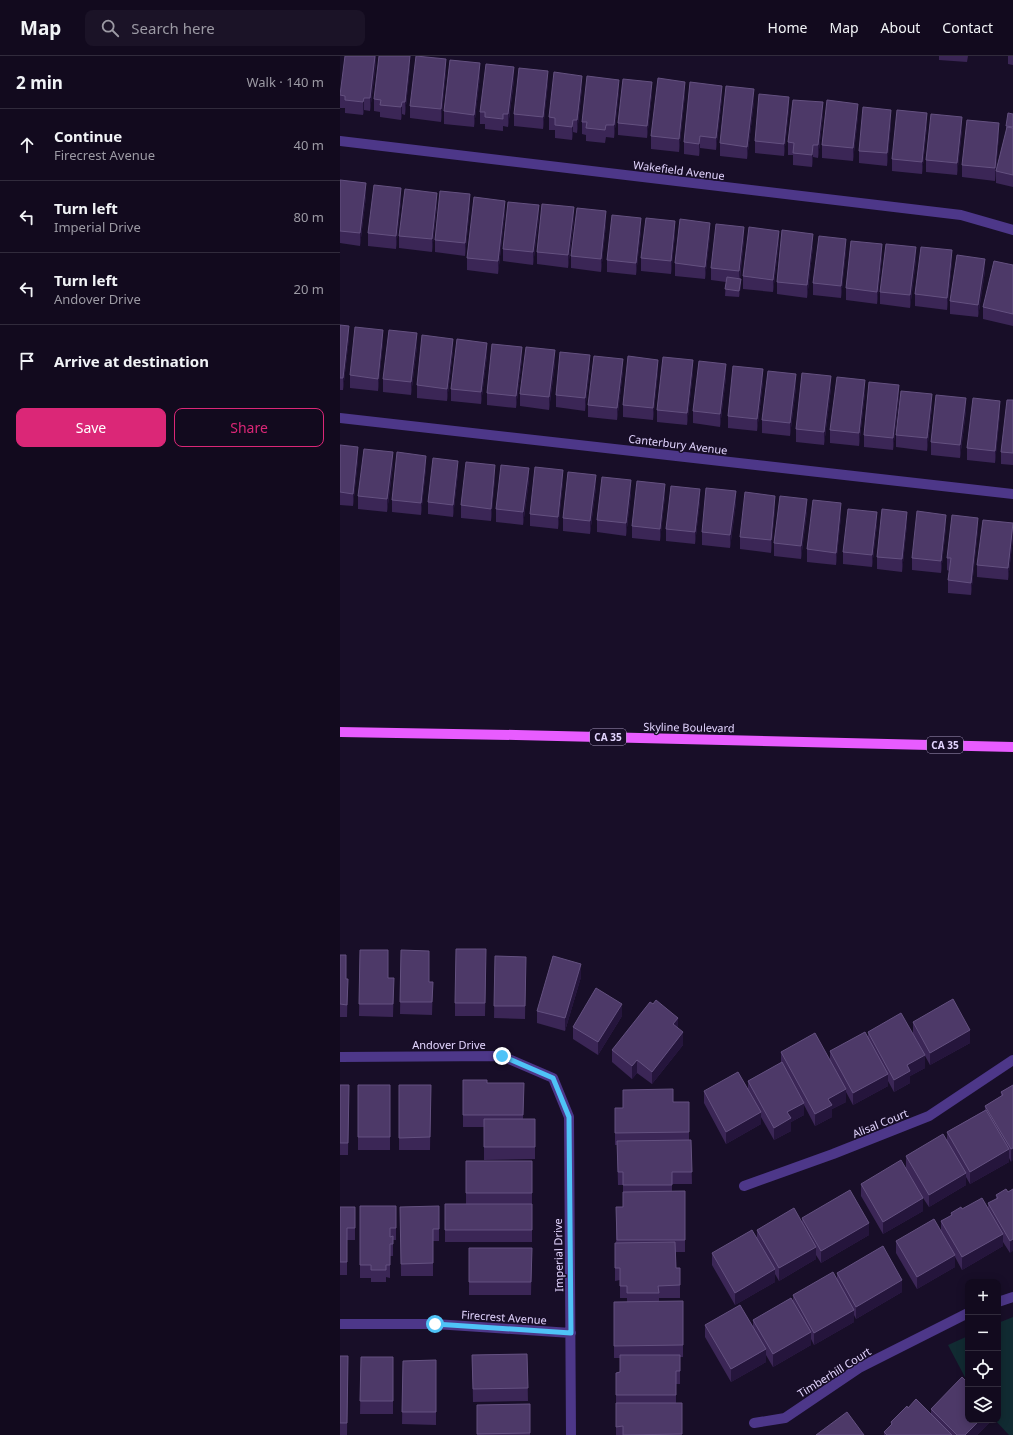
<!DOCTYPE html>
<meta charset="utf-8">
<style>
:root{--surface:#120a1e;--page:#1b1327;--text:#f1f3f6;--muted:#9c9aa4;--line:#312b3c;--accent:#db2777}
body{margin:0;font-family:"Noto Sans",sans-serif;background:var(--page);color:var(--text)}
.controls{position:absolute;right:12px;bottom:12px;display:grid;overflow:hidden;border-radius:8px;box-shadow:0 2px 10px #0003}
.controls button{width:36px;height:36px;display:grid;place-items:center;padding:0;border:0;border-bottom:1px solid var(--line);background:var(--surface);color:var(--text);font:20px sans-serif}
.stop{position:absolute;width:12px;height:12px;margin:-9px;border:3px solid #4fc3f7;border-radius:50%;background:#fff}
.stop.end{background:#4fc3f7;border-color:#fff;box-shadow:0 1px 4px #0008}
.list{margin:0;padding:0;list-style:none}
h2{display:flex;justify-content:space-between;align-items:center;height:52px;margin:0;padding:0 16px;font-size:17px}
h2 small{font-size:13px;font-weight:400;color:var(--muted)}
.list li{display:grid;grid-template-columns:26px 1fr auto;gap:12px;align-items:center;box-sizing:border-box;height:72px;padding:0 16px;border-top:1px solid var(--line)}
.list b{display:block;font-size:15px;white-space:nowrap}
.list p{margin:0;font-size:13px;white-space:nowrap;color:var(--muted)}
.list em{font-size:13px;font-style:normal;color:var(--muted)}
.actions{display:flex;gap:8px;padding:12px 16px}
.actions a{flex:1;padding:9px 0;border:1px solid var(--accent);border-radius:8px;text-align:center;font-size:14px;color:var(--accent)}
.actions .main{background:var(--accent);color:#fff}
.icon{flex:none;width:22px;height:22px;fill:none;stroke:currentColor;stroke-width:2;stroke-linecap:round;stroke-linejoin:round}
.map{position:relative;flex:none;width:673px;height:1379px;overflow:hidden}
header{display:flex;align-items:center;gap:24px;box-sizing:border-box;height:56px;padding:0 20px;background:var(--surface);border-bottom:1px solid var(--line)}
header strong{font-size:19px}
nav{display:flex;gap:22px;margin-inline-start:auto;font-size:14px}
.search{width:280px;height:36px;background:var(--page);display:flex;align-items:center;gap:10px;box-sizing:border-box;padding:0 14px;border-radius:8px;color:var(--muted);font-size:15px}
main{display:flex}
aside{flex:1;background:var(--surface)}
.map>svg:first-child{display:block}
</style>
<header>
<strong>Map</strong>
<div class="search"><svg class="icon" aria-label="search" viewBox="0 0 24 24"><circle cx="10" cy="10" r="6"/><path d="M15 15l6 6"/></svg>Search here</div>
<nav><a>Home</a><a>Map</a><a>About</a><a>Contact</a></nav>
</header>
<main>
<aside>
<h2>2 min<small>Walk · 140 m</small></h2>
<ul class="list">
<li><svg class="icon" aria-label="ahead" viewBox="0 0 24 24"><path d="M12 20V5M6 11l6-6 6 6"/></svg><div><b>Continue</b><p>Firecrest Avenue</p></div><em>40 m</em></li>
<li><svg class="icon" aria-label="left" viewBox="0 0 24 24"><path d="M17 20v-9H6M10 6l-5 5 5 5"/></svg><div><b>Turn left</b><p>Imperial Drive</p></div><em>80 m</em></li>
<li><svg class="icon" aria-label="left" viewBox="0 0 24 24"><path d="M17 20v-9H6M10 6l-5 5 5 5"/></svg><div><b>Turn left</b><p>Andover Drive</p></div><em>20 m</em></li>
<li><svg class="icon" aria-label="arrive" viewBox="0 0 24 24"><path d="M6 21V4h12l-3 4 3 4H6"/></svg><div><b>Arrive at destination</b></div></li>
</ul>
<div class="actions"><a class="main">Save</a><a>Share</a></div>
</aside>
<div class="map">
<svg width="673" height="1379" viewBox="0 0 673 1379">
<rect width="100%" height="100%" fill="#180e28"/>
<!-- green -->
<path fill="#112b32" d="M673 1261V1379H669L655 1364H658V1267Z
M628 1280V1327L608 1289Z"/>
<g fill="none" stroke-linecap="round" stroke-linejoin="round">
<!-- minor -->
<path stroke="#4d3789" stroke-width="10" d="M0 85 621 159 673 174
M0 362 673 438
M0 1001 162 1000 213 1022 229 1061 231 1379
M404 1130 493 1098 589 1060 673 1004
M658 1246 673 1241
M0 1268H95L231 1277
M414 1367 445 1362 519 1312 628 1257"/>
<!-- primary -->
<path stroke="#e85cff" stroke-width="10" d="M0 676 176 679 673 691"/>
</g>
<!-- wall -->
<path fill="#3b2656" d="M36 0V7L30 55 24 54 23 59 5 57V52H0V39Z
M599 0H628L627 6 599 4Z
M668 0H673V9L668 8Z
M70 11 65 59 62 58 61 64 40 61V56L34 55V43Z
M106 16 101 66 70 62V50Z
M140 20 134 71 104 68V55Z
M174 24 168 71 163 70V75L145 73V68H140V56Z
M208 27 203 73 174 70V58Z
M242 32 237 77 233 76 232 84 215 82V74H209V61Z
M279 36 274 82 266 81 265 87 246 85V79L242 78V66Z
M312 38 307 82 278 79V67Z
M345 38 339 96 311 93V80Z
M382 42 376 94 360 92 359 100 344 98V86Z
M414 46 407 103 380 100V87Z
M449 53 444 100 415 97V85Z
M673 58V131L656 127V115L666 76V70Z
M483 59 478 102 473 101 472 111 453 109V99H448V86Z
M518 60 513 105 482 102V89Z
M551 67 547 110 519 107V95Z
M587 70 582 118 552 115V103Z
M622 74 617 119 586 116V104Z
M659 79 655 125 622 121V109Z
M0 124 26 140 20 190 0 187Z
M61 144 56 193 28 190V177Z
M97 149 92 196 59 192V180Z
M130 151 125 200 95 196V184Z
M165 157 158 218 127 214V202Z
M199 161 193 209 163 205V193Z
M234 163 228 212 197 208V196Z
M266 168 261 216 231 212V200Z
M301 174 296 219 267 216V204Z
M335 178 331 218 301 215V202Z
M370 179 365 223 335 220V207Z
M404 183 400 223 401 229 399 241 385 240 386 226 371 224V212Z
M439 187 433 236 403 233V220Z
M473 190 467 242 437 238V226Z
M506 195 501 242 473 239V227Z
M542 201 537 248 506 244V232Z
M576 204 570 252 540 248V236Z
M612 206 607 254 575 250V238Z
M673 209V270L643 263V251Z
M645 215 638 261 610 258V245Z
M0 269 9 282 3 334H0Z
M43 286 38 335 10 332V319Z
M77 290 71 339 43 336V323Z
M113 295 107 345 77 342V329Z
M147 299 141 348 111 345V333Z
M182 303 176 352 147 349V337Z
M215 307 209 354 180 350V338Z
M250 311 245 355 216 351V339Z
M283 315 277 364 248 361V349Z
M318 316 313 364 283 361V349Z
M353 316 347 369 317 366V354Z
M386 321 380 371 353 367V355Z
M423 326 417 375 388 372V360Z
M456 331 450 380 422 377V364Z
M491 332 484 389 456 386V373Z
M525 337 519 390 490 387V374Z
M559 342 553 394 524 391V379Z
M673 344V409L661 408V396Z
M592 351 587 395 556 391V379Z
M626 355 620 402 591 399V386Z
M660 357 655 407 627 404V392Z
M0 389 18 404 13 450 0 449Z
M53 409 47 456 18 453V440Z
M86 412 81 459 52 456V444Z
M118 417 113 461 88 458V446Z
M155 422 151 465 121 462V449Z
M189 424 183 469 156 466V453Z
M223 426 218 473 190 470V458Z
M256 431 250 478 223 475V462Z
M291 437 286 480 257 476V464Z
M325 440 320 485 292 482V470Z
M360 445 355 488 326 485V473Z
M396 447 390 492 362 489V476Z
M435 452 431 497 400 493V481Z
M467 455 461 503 434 500V487Z
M501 460 496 509 467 506V493Z
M673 467V482L668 524 637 521V509Z
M537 468 532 511 503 508V496Z
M567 468 562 516 537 513V501Z
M606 471 601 517 572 514V502Z
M638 474 631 539 608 537V524L609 515 607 514V502Z
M20 894 48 922H54L53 961 19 960Z
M61 894 89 926H93L92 959 60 958Z
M0 899 6 923H8L7 961H0Z
M155 900 186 901 185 963 154 962Z
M146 906 145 960H115V947Z
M241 921 225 975 197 967V955Z
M282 960 258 999 233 983V971Z
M573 966 630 987 590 1009 573 978Z
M338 972 343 989 312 1028 297 1017 292 1023 272 1006V994Z
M528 976 585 1012 570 1020V1027L554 1036 548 1025V1030L513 1049 506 1036V1046L492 1053V1061L475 1070 464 1049V1059L451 1066V1075L434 1084 421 1061V1068L386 1088 364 1047V1035L408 1033V1025L441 1007V996L490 1005V995L528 982Z
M123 1024 147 1027H184L183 1063H195V1103L144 1104V1071H123Z
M0 1029H9L8 1099H0Z
M18 1029H50V1094H18Z
M59 1029H91L90 1094H59Z
M673 1029 671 1106 669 1102V1106L630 1128 626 1121V1129L589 1151 583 1142V1155L543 1178 521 1140V1128L566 1112V1100L607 1084V1076L645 1054V1050L661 1040V1036Z
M333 1046H349V1084H351L352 1128H332V1135H345V1196H336V1212H340V1242H319V1245H343V1301H340V1328H336V1347H342V1379H276V1317L280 1316V1302H274V1246H287V1242H280V1224L275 1225V1187H276V1151H283V1129H278L277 1089H275V1052H283Z
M126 1105H192V1186H105V1148H126Z
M673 1133 670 1197 663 1186V1190L622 1214 615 1201V1211L577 1233 556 1197V1185L601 1175V1165L611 1160V1157L622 1153 648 1152V1147L656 1143V1139L668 1136Z
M20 1150H56V1184H53V1200H50V1222L46 1221V1226H31V1222H20Z
M99 1150V1185H93V1220H61L60 1151Z
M0 1151H15V1184H7V1219H0Z
M462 1162 529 1179 481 1207 476 1199V1203L439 1225 435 1218V1226L395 1249 372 1209V1197L417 1182V1174L462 1166Z
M129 1192H192L191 1239H129Z
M497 1217 562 1236 516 1263 514 1259V1266L474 1289 471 1283V1289L433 1311 426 1299V1306L391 1326 365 1281V1269L413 1271V1264L453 1246V1239L497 1224Z
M187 1298 188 1345 133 1346 132 1299Z
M0 1300H8L7 1379H0Z
M21 1301H53V1358H20Z
M96 1304V1369L62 1368 63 1305Z
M190 1348V1379H137V1349Z
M568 1352 591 1358V1353L628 1364H652L637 1379H544V1376L551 1369V1366Z"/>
<!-- shaded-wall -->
<path fill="#25153c" d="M35 0H36V7L30 55V42Z
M70 0V11L65 59V46Z
M106 3V16L101 66V53Z
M140 7V20L134 71V59Z
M174 11V24L168 71V58Z
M208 15V27L203 73V61Z
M242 20V32L237 77V64Z
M279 24V36L274 82V69Z
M312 26V38L307 82V70Z
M345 26V38L339 96V83Z
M382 30V42L376 94V82Z
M414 33V46L407 103V91Z
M449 41V53L444 100V88Z
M24 42V54L23 59V46Z
M62 46V58L61 64V51Z
M483 46V59L478 102V89Z
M518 48V60L513 105V92Z
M551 54V67L547 110V97Z
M587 57V70L582 118V106Z
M622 61V74L617 119V107Z
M233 64V76L232 84V71Z
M659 67V79L655 125V112Z
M360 80V92L359 100V88Z
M473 89V101L472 111V99Z
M26 127V140L20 190V177Z
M61 132V144L56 193V180Z
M97 137V149L92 196V183Z
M130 138V151L125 200V187Z
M165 145V157L158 218V205Z
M199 149V161L193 209V196Z
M234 151V163L228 212V199Z
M266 155V168L261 216V203Z
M301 162V174L296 219V207Z
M335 165V178L331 218V205Z
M370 167V179L365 223V211Z
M404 171V183L399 227V215Z
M439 175V187L433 236V224Z
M473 178V190L467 242V229Z
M506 183V195L501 242V230Z
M542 188V201L537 248V236Z
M576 191V204L570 252V239Z
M612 194V206L607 254V242Z
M645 203V215L638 261V249Z
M401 223V229L399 241V235Z
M9 270V282L3 334V322Z
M43 274V286L38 335V323Z
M77 277V290L71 339V326Z
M113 283V295L107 345V333Z
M147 287V299L141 348V336Z
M182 291V303L176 352V340Z
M215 294V307L209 354V341Z
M250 299V311L245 355V342Z
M283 303V315L277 364V352Z
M318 304V316L313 364V352Z
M353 304V316L347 369V357Z
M386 308V321L380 371V358Z
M423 313V326L417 375V363Z
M456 318V331L450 380V367Z
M491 320V332L484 389V376Z
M525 324V337L519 390V377Z
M559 329V342L553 394V382Z
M592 338V351L587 395V382Z
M626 342V355L620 402V389Z
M660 345V357L655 407V395Z
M18 391V404L13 450V438Z
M53 396V409L47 456V443Z
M86 400V412L81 459V447Z
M118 405V417L113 461V449Z
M155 409V422L151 465V453Z
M189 412V424L183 469V456Z
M223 414V426L218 473V461Z
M256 419V431L250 478V465Z
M291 424V437L286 480V467Z
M325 428V440L320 485V473Z
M360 433V445L355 488V476Z
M396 435V447L390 492V479Z
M435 440V452L431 497V484Z
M467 443V455L461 503V490Z
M501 447V460L496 509V497Z
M537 456V468L532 511V499Z
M567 456V468L562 516V503Z
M606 459V471L601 517V505Z
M638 462V474L631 539V527Z
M673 470V482L668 524V512Z
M241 908V921L225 975V962Z
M282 948V960L258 999V986Z
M338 962V975L333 968Z
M630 974V987L590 1009V997Z
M343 976V989L312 1028V1016Z
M585 999V1012L570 1020V1027L554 1036V1024L567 1009Z
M297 1004V1017L292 1023V1010Z
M548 1018V1030L513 1049V1037Z
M506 1033V1046L492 1053V1061L475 1070V1058L488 1043Z
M464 1047V1059L451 1066V1075L434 1084V1072L447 1056Z
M421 1056V1068L386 1088V1076Z
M673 1092V1104L671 1106V1093Z
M669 1093V1106L630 1128V1116Z
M626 1117V1129L589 1151V1139Z
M583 1142V1155L543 1178V1166Z
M529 1167V1179L481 1207V1195Z
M663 1178V1190L622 1214V1201Z
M673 1183V1195L670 1197V1185Z
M476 1191V1203L439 1225V1212Z
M615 1199V1211L577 1233V1221Z
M435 1213V1226L395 1249V1237Z
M562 1224V1236L516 1263V1251Z
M514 1254V1266L474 1289V1277Z
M471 1276V1289L433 1311V1298Z
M426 1293V1306L391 1326V1313Z
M640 1364H652L637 1379H625Z"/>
<!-- building -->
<path fill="#4d3968" stroke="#645180" d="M5 0H35L30 42H24L23 46 5 44V40L0 39Z
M39 0H70L65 46H62L61 51 40 49 41 44 34 43Z
M76 0 106 3 101 53 70 50Z
M110 4 140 7 134 59 104 55Z
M146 8 174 11 168 58H163V63L145 61V56H140Z
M179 12 208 15 203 61 174 58Z
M214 16 242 20 237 64H233L232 71 215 69V62L209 61Z
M247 20 279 24 274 69H266L265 74 246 72 247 66H242Z
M318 22 345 26 339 83 311 80Z
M283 23 312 26 307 70 278 67Z
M350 26 382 30 376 82 360 80 359 88 344 86Z
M386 30 414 33 407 91 380 87Z
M419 38 449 41 444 88 415 85Z
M453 44 483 46 478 89H473L472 99 453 97 454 87 448 86Z
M487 44 518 48 513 92 482 89Z
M523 51 551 54 547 97 519 95Z
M557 54 587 57 582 106 552 103Z
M668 57 673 58V71L666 70Z
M591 58 622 61 617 107 586 104Z
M627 64 659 67 655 112 622 109Z
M667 71 673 72V119L656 115Z
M0 124 26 127 20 177 0 175Z
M34 129 61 132 56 180 28 177Z
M65 133 97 137 92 183 59 180Z
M100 135 130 138 125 187 95 184Z
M134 141 165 145 158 205 127 202Z
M168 146 199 149 193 196 163 193Z
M202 148 234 151 228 199 197 196Z
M237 152 266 155 261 203 231 200Z
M272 159 301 162 296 207 267 204Z
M306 162 335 165 331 205 301 202Z
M340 163 370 167 365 211 335 207Z
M376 168 404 171 399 215 371 212Z
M409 171 439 175 433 224 403 220Z
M442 174 473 178 467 229 437 226Z
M479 180 506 183 501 230 473 227Z
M511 185 542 188 537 236 506 232Z
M546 188 576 191 570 239 540 236Z
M581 191 612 194 607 242 575 238Z
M617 199 645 203 638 249 610 245Z
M654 205 673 209V258L643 251Z
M387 221 401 223 399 235 385 233Z
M0 269 9 270 3 322H0Z
M15 271 43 274 38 323 10 319Z
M49 274 77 277 71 326 43 323Z
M82 279 113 283 107 333 77 329Z
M117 283 147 287 141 336 111 333Z
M152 288 182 291 176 340 147 337Z
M186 291 215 294 209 341 180 338Z
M220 296 250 299 245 342 216 339Z
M254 300 283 303 277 352 248 349Z
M288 300 318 304 313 352 283 349Z
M323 301 353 304 347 357 317 354Z
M359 305 386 308 380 358 353 355Z
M393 310 423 313 417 363 388 360Z
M428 315 456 318 450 367 422 364Z
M462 317 491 320 484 376 456 373Z
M497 321 525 324 519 377 490 374Z
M529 326 559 329 553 382 524 379Z
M561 335 592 338 587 382 556 379Z
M596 339 626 342 620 389 591 386Z
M633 342 660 345 655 395 627 392Z
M667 344H673V397L661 396Z
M0 389 18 391 13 438 0 436Z
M24 393 53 396 47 443 18 440Z
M57 396 86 400 81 447 52 444Z
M93 402 118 405 113 449 88 446Z
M126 406 155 409 151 453 121 449Z
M161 409 189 412 183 456 156 453Z
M195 411 223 414 218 461 190 458Z
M228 416 256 419 250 465 223 462Z
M262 421 291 424 286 467 257 464Z
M297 425 325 428 320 473 292 470Z
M331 430 360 433 355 476 326 473Z
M366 432 396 435 390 479 362 476Z
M405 436 435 440 431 484 400 481Z
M440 440 467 443 461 490 434 487Z
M473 444 501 447 496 497 467 493Z
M508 453 537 456 532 499 503 496Z
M542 453 567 456 562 503 537 501Z
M577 455 606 459 601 505 572 502Z
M612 459 638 462 631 527 608 524 611 502H607Z
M643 464 673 467 668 512 637 509Z
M116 893H146L145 947H115Z
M20 894H48V922H54L53 948H19Z
M61 894 89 895V926H93L92 946H60Z
M0 899H6V923H8L7 949 0 948Z
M155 900 186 901 185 950H154Z
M213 900 241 908 225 962 197 955Z
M256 932 282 948 258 986 233 971Z
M613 943 630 974 590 997 573 966Z
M316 944 338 962 333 968 343 976 312 1016 297 1004 292 1010 272 994 310 946 313 948Z
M561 957 585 999 567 1009 570 1015 554 1024 528 976Z
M525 976 548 1018 513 1037 490 995Z
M475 977 506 1033 488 1043 492 1049 475 1058 441 996Z
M442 1006 464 1047 447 1056 451 1062 434 1072 408 1025Z
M398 1016 421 1056 386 1076 364 1035Z
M123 1024H147V1027H184L183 1059H123Z
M0 1029H9L8 1087H0Z
M18 1029H50V1081H18Z
M59 1029H91L90 1081 59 1082Z
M673 1029V1092L671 1093 645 1050 663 1039 661 1036Z
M333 1033V1046H349V1076L275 1077V1052H283V1034Z
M646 1054 669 1093 630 1116 607 1076Z
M144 1063H195V1091H144Z
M603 1078 626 1117 589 1139 566 1100Z
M351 1084 352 1116H332V1129H283V1116H278L277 1085Z
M561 1104 583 1142 543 1166 521 1128Z
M126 1105H192V1137H126Z
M666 1133 668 1136 673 1133V1183L670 1185 648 1147 658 1142 656 1139Z
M510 1134 529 1167 481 1195 462 1162Z
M345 1135V1184H277L276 1151H283V1136Z
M642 1142 663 1178 622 1201 601 1165 612 1159 611 1157 621 1151 622 1153Z
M105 1148H192V1174H105Z
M20 1150H56V1172H50V1181L53 1180V1188H50V1209H46V1214H31V1209H20Z
M99 1150V1173H93V1207L61 1208 60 1151Z
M0 1151H15V1172H7V1206H0Z
M454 1152 476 1191 439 1212 417 1174Z
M594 1163 615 1199 577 1221 556 1185Z
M412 1174 435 1213 395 1237 372 1197Z
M335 1186 336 1212H340V1229L318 1230 319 1237H287V1230H280V1212H275V1187Z
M543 1190 562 1224 516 1251 497 1217Z
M129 1192H192L191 1226H129Z
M493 1216 514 1254 474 1277 453 1239Z
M451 1242 471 1276 433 1298 413 1264Z
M343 1245V1289L274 1290V1246Z
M400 1249 426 1293 391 1313 365 1269Z
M187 1298 188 1332 133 1333 132 1299Z
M280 1299H340V1315H336V1339H276V1317L280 1316Z
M0 1300H8L7 1367H0Z
M21 1301H53V1345H20Z
M96 1304V1356H62L63 1305Z
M622 1321 628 1327V1364H640L625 1379H617L591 1353Z
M576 1343 612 1379H547L544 1376 552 1368 551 1366 567 1350 568 1352Z
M276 1347H342V1378L283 1379V1370L276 1371Z
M190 1348V1377L137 1378V1349Z
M507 1356 524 1379H476Z"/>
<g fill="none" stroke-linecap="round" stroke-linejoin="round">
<!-- route -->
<path stroke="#4fc3f7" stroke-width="5" d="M95 1268 231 1277 229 1061 213 1022 162 1000"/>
</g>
<g text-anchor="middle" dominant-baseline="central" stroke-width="3" stroke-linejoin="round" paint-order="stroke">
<!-- shield labels -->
<g fill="#180e28" stroke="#a699be" stroke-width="1">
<rect x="250" y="673" width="36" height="16" rx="3"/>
<rect x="587" y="681" width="36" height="16" rx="3"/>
</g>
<g font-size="10" font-weight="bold" fill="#e3d5ff">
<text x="268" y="681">CA 35</text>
<text x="605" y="689">CA 35</text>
</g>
<!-- street labels -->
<g font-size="11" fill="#e3d5ff" stroke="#180e28">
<text transform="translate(339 114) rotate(7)">Wakefield Avenue</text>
<text transform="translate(338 388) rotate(7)">Canterbury Avenue</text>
<text transform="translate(349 671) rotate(1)">Skyline Boulevard</text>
<text x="109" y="988">Andover Drive</text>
<text transform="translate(540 1067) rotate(-22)">Alisal Court</text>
<text transform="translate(218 1199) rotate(-91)">Imperial Drive</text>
<text transform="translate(164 1261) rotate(4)">Firecrest Avenue</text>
<text transform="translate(494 1316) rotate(-32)">Timberhill Court</text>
</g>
</g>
</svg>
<div class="controls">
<button>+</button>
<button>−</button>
<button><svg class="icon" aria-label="locate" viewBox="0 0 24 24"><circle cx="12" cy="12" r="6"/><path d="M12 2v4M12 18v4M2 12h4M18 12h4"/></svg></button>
<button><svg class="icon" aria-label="layers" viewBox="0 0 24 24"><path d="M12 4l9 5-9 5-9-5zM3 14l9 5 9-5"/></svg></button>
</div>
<div class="stop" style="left:95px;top:1268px"></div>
<div class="stop end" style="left:162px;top:1000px"></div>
</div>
</main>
